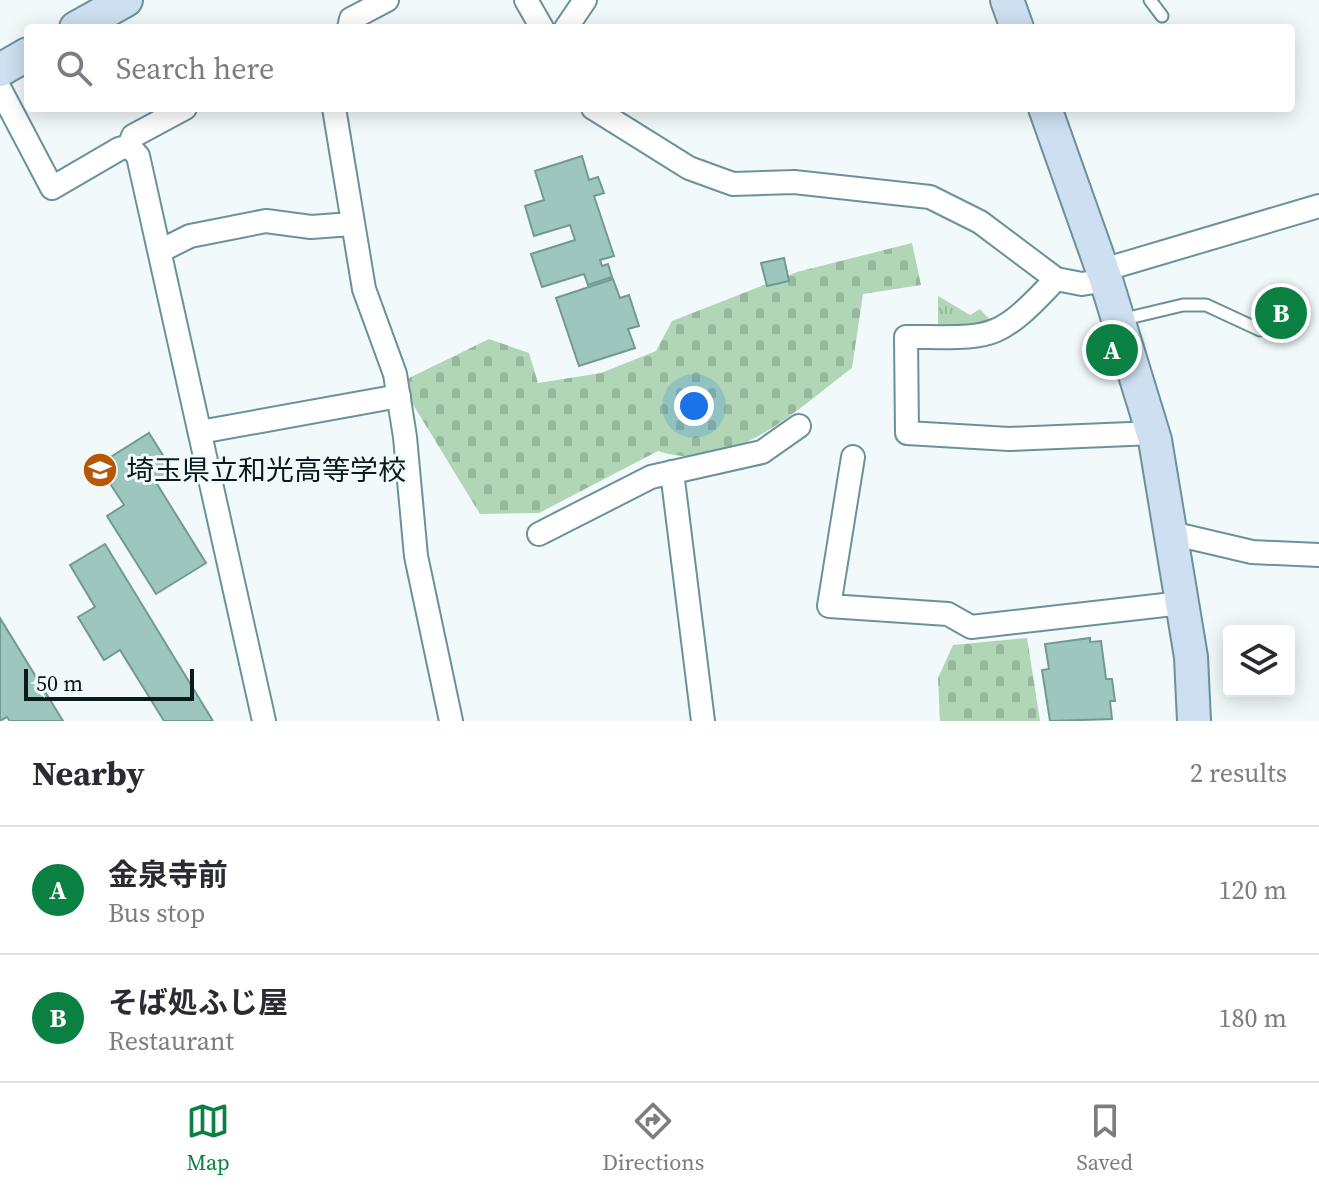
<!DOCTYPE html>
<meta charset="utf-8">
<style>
:root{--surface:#fff;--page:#f7f7f7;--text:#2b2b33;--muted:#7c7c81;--line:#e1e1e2;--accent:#0b8043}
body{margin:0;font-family:"Source Serif 4","Noto Sans JP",serif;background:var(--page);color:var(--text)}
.controls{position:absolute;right:24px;bottom:24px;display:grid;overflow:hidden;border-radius:8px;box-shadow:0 4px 20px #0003}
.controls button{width:72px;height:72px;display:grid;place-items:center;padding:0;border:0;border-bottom:2px solid var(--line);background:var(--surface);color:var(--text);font:40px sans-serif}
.scale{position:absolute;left:24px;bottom:20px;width:170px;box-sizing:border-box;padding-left:8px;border:4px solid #0a1a1e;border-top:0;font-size:22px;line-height:28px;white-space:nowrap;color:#0a1a1e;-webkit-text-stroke:6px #f1f9fb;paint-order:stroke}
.you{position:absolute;left:694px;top:406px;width:28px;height:28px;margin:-20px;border:6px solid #fff;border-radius:50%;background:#1a73e8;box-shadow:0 0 0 12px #1a73e833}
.badge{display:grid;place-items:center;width:52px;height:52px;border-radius:50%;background:var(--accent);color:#fff;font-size:26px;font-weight:700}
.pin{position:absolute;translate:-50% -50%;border:4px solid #fff;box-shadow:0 2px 8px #0006}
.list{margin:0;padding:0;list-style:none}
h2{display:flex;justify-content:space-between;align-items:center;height:104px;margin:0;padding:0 32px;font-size:34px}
h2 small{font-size:26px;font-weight:400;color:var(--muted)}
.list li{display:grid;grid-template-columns:52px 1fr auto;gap:24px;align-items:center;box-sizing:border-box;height:128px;padding:0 32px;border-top:2px solid var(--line)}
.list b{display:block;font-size:30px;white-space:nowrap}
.list p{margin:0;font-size:26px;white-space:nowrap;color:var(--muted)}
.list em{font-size:26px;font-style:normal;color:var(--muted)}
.icon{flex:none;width:44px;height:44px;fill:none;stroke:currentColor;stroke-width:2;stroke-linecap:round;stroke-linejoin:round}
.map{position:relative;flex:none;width:1319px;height:721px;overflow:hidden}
.search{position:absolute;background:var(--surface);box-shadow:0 4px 20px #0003;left:24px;right:24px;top:24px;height:88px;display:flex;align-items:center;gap:20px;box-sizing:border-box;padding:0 28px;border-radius:8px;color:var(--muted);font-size:30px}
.sheet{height:360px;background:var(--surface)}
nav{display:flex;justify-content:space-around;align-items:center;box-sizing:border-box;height:112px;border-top:2px solid var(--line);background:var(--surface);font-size:22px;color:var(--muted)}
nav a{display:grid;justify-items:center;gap:4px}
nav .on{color:var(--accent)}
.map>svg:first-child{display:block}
</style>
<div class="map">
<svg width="1319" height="721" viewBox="0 0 1319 721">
<defs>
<pattern id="cemetery-stones" width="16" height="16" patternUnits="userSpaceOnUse" patternTransform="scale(2)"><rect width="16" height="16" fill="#b0d6b6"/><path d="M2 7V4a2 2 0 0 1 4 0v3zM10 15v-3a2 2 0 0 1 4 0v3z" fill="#96b79c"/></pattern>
<pattern id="park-tufts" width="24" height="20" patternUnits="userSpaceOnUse" patternTransform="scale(2)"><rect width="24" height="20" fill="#b0d6b6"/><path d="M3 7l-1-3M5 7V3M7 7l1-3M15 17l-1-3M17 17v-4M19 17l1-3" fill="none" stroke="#96b79c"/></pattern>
</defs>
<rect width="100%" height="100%" fill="#f1f9fb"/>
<!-- cemetery -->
<path fill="url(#cemetery-stones)" d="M912 243 921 285 863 294 852 368C798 408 731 476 658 451L539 513 480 514 409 398 405 380 489 339 529 353 538 383 601 373 656 351 672 321 797 272Z
M1027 638 1040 721H940L938 678 953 645Z"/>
<!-- park -->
<path fill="url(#park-tufts)" d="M938 296 970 315 980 309 994 324 938 328Z"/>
<!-- building -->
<path fill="#9cc6be" stroke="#729a93" stroke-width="2" d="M582 156 589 180 598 177 604 193 594 196 614 256 600 260 602 266 608 264 612 277 588 285 584 274 542 287 531 254 575 240 570 225 534 236 525 206 544 200 535 171Z
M784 258 789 281 767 286 761 263Z
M613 279 620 298 629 295 639 326 628 329 635 348 579 366 556 298Z
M149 433 174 473 157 484 206 563 156 594 107 516 124 505 98 465Z
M105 544 213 721H164L120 650 104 660 78 617 95 607 70 565Z
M0 618 63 721H10L7 717 0 721Z
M1090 638V642L1101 641 1106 679H1112L1115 701H1110L1112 719 1050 721 1042 670 1049 669 1045 644Z"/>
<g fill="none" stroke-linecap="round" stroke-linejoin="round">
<!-- lane casing -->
<g stroke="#6b929b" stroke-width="15">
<path id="lane" d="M1150 0 1162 16
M1120 320 1183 305H1206L1260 330"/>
</g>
<!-- street casing -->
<g stroke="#6b929b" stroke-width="26">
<path id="street" d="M526 0 542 28
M349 28 351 19 387 0
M566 28 585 0
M0 89 52 188 119 149 129 146 138 156 264 721
M334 108 364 289 395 374 405 437 416 556 451 721
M593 108 689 168 733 184 794 182 930 197 980 222 1056 279 1082 284 1106 280
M129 146 133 136 185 108
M160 251 190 236 266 221 311 227 352 224
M1103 270 1319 206
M1056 279C995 344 992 337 906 337L907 433 1009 439 1154 433
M200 432 399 396
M853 457 829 606 948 614 971 627 1182 603
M672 472 703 721
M1171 533 1252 552 1319 555
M539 534 651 477 762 452 799 426"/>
</g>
<!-- secondary casing -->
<g stroke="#6b929b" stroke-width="36">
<path id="secondary" d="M1007 0 1017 28
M76 28 126 0
M0 70 28 54
M1045 108 1106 280 1155 440 1191 657 1194 721"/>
</g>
<!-- lane -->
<use href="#lane" stroke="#fff" stroke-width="11"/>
<!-- street -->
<use href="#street" stroke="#fff" stroke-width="22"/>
<!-- secondary -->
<use href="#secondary" stroke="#cddff0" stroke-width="32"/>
</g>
<!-- icons -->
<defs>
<g id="school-disc" transform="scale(1.8)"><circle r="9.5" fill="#b65804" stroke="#f1f9fb"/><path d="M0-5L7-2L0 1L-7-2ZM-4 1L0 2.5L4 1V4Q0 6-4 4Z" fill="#fff"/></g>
</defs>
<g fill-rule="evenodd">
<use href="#school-disc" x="100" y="470"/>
</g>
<g text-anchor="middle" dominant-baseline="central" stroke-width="6" stroke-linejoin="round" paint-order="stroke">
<!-- poi labels -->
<g font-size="28" fill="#0a1a1e" stroke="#f1f9fb" text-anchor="start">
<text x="126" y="470">埼玉県立和光高等学校</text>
</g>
</g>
</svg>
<div class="controls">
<button><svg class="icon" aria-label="layers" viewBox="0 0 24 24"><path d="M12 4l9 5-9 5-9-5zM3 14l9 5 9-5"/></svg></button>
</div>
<div class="scale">50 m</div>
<div class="you"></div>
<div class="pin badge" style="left:1112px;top:350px">A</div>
<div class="pin badge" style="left:1281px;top:313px">B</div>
<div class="search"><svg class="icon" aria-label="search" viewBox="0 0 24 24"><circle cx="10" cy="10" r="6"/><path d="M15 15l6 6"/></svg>Search here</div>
</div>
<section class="sheet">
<h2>Nearby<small>2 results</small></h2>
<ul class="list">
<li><span class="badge">A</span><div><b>金泉寺前</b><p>Bus stop</p></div><em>120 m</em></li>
<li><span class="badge">B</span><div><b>そば処ふじ屋</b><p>Restaurant</p></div><em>180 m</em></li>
</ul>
</section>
<nav>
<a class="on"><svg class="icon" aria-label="map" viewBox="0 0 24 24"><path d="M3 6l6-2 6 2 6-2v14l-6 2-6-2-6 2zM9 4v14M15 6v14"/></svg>Map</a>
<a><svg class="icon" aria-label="directions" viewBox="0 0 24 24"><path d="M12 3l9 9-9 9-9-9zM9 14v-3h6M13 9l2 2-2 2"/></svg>Directions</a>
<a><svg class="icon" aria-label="saved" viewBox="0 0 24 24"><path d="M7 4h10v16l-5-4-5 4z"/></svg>Saved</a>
</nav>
